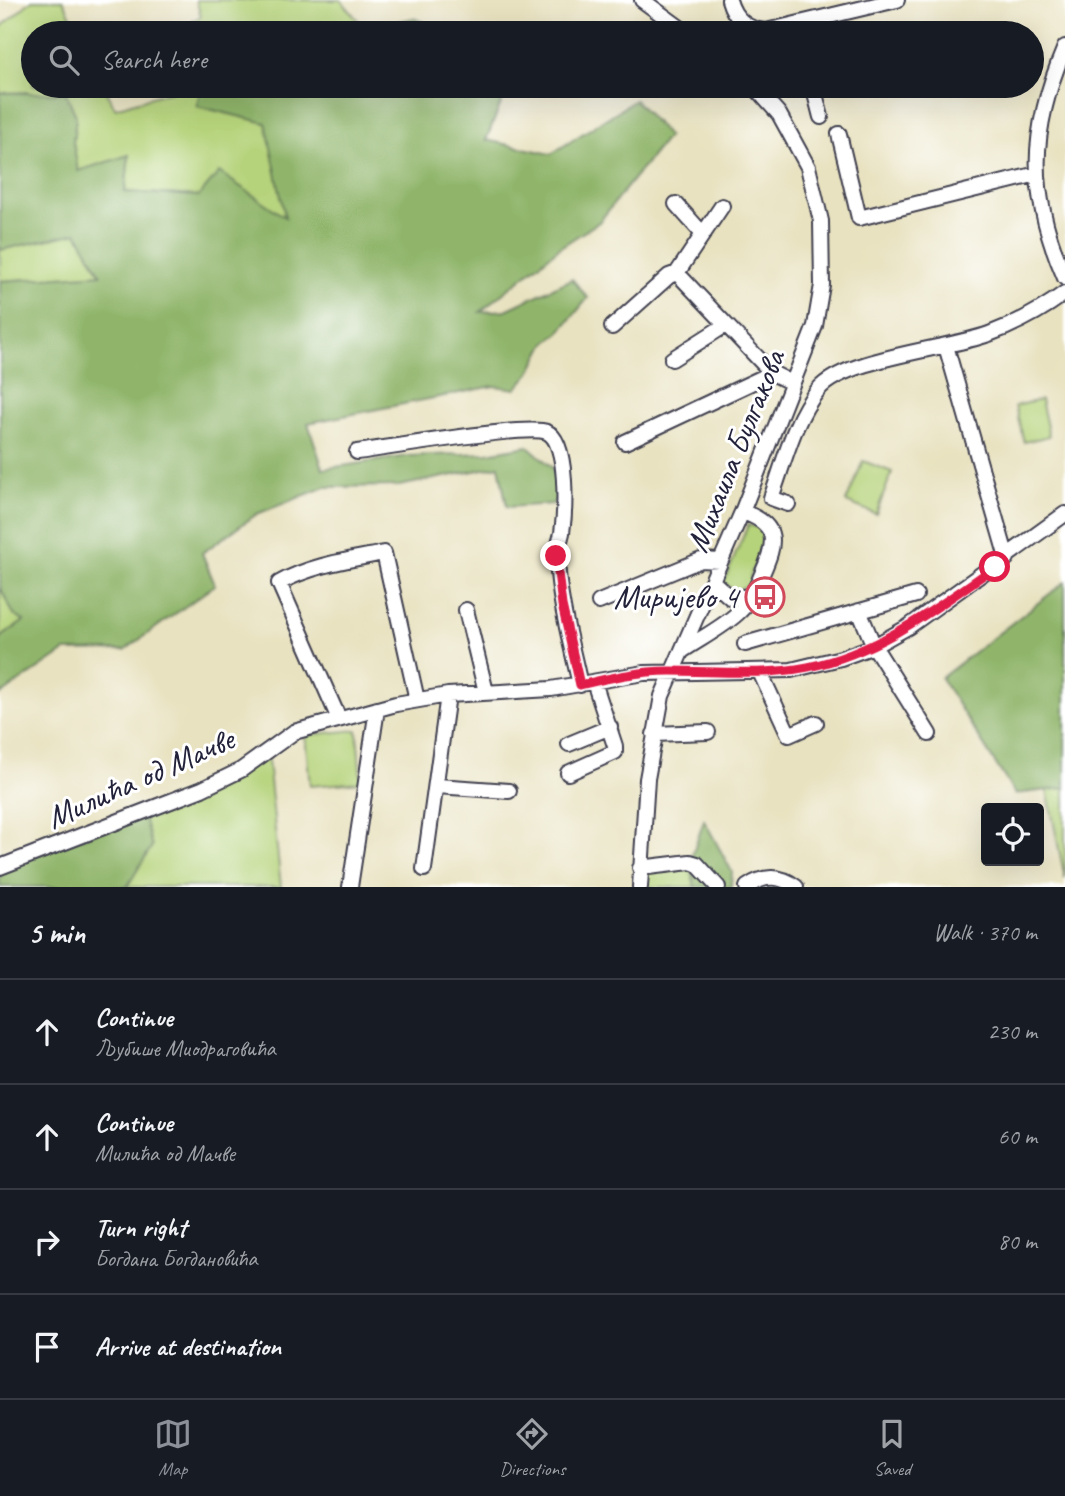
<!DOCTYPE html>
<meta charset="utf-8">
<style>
:root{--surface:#171b24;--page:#242831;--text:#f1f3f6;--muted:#9ea1a6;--line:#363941;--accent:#8c9099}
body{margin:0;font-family:Caveat,sans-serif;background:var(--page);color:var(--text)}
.controls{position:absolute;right:21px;bottom:21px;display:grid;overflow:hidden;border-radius:7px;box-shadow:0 7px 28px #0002}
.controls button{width:63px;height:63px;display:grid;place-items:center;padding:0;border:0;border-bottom:2px solid var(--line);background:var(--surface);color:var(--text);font:35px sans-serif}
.stop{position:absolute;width:21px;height:21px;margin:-16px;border:5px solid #e11d48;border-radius:50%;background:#fff}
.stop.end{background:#e11d48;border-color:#fff;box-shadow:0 2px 7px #0008}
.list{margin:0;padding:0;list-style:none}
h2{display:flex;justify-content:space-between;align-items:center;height:91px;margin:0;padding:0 28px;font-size:30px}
h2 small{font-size:23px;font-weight:400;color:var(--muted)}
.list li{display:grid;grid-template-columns:46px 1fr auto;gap:21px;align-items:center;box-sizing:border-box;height:105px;padding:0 28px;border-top:2px solid var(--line)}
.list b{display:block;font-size:26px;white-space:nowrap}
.list p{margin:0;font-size:23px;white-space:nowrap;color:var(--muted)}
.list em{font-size:23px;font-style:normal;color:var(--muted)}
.icon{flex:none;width:38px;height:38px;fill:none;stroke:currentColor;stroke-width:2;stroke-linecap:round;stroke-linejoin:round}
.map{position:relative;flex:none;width:1065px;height:887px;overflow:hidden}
.search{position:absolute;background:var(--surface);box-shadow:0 7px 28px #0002;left:21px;right:21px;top:21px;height:77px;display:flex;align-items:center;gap:18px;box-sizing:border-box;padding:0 24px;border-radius:38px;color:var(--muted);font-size:26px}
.sheet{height:511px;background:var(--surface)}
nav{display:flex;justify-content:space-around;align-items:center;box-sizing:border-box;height:98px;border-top:2px solid var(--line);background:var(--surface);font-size:19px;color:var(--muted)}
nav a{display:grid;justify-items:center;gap:4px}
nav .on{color:var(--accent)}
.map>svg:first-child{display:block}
</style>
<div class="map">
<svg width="1065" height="887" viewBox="0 0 1065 887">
<rect width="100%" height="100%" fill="#fff"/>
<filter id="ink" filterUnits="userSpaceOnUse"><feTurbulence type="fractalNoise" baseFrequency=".0143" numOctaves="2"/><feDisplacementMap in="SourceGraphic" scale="14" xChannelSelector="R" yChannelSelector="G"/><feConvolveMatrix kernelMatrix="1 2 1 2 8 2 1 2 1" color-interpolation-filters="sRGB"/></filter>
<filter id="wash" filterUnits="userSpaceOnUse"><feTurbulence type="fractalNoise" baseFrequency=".00686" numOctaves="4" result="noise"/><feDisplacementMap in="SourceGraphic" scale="28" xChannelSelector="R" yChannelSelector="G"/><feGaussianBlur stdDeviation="1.57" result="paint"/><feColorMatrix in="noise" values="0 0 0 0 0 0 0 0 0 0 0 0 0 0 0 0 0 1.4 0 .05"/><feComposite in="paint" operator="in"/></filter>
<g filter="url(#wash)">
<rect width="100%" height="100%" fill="#e8e2c0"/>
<!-- green -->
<path fill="#b5d37a" stroke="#6c7a5a" stroke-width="2" d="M32 0H63L79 33H33V86H104L115 108 188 86H201L197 106 267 123 286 217 199 196 125 192 129 156 78 171 73 142 76 116 28 92 0 93V28Z
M196 0H341L366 30 364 33H198L193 21 201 16Z
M77 232 101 275 0 281V250Z
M1041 400 1049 436 1024 442 1015 406Z
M863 461 892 472 876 514 846 502Z
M748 525 761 528 767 546 762 545 750 577 754 579C745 591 736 592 723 584Z
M0 587 14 614 25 621 0 638Z
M357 730 361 782 310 786 305 735Z
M267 751 281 887H127L143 814Z
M1065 788V879L1047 790Z
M690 862 695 887H640V868Z"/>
<!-- forest -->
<path fill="#90b56a" stroke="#596c52" stroke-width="2" d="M413 18 449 33H364L366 30Z
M201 86H508L486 140 551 154 635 100 668 136 599 222 559 248 480 312 506 310 572 279 588 298 559 333 545 344 530 373 516 389 494 386 308 423 323 469 408 456 487 453 528 446 552 467 559 491 553 504 507 507 499 466 399 486 325 487 257 514 202 553 215 585 125 650 65 651 0 695V638L24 621 14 615 0 587V281L101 274 77 233 0 250V93H66L76 116 73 142 78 171 129 155 125 192 199 196 219 172 285 217 266 123 197 106Z
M1065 582V788L1015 794 941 678Z
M143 814 152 846 127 887H0V869Z
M704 820 732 872 731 887H695L690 862Z"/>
</g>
<g filter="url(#ink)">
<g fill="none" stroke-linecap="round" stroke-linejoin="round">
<!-- minor casing -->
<g stroke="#403f4f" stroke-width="18">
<path id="minor" d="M642 0 687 33
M729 0C734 18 747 30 766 31L897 0
M1065 47C1029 132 1028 193 1065 278
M813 86 821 117
M839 134 859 218 1037 174
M676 204 702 233
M677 273 722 206
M612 327 669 276 677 273 772 373 792 383
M946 346 1007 558
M672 359 724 326
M625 442 772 373
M357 452C387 448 527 424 547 432 569 442 565 513 562 533 560 542 556 551 557 559 559 602 571 643 580 685
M788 504 771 498C784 463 794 419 818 390 844 358 948 349 989 334 1016 324 1042 310 1065 293
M712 581 731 598 753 596
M599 602 701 560 720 561
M466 610 486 692
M859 611 874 646 929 734
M745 644 916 595
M682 651C701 638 724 627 740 611 751 601 756 588 762 574 776 543 780 524 742 512
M760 672 789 735 816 723
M339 719 279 583C311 565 349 560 384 553L417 700
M654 734 708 732
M569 744 610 727
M568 773 615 752V746L594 682
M437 786 509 791
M0 867 202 789 241 770 294 732 396 704 448 695 551 689 644 673 791 670 841 658 874 646 908 627 1065 514
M640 868 690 862 697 864 718 887
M424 869 448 695
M350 887 377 709
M640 887 647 779 662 696 742 512 815 326 822 285 821 221 808 167 779 114 754 86
M747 887C762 876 780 874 796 887"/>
</g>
<!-- minor -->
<use href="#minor" stroke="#fff" stroke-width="14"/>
</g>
</g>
<g fill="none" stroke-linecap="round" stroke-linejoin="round" filter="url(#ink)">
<!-- route -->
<path stroke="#e11d48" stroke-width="9" d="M556 556 562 605 580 685C609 678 639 671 670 671 716 671 763 676 808 667 880 652 936 608 995 567"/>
</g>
<!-- icons -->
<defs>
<g id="bus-ring" transform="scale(2.0125)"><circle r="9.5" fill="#fff" stroke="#d1495b" stroke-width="1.5"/><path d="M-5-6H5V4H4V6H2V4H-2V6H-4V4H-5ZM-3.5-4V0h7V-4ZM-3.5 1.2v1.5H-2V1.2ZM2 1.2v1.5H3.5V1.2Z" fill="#d1495b"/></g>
</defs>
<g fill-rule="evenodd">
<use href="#bus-ring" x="765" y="597"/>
</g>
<g text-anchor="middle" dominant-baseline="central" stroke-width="6" stroke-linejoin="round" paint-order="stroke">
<!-- street labels -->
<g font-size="33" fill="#22223b" stroke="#fff">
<text transform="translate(735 451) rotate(-68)">Михаила Булгакова</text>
<text transform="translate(140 778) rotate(-24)">Милића од Мачве</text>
</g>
<!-- poi labels -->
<g font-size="33" fill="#22223b" stroke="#fff" text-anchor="end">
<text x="738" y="597">Миријево 4</text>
</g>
</g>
</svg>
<div class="controls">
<button><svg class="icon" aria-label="locate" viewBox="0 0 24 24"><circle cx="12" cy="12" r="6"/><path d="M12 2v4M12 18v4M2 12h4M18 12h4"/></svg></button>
</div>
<div class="stop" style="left:995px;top:567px"></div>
<div class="stop end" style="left:556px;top:556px"></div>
<div class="search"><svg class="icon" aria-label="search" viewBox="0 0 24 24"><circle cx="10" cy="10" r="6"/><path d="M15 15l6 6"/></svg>Search here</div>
</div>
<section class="sheet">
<h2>5 min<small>Walk · 370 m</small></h2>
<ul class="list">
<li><svg class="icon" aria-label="ahead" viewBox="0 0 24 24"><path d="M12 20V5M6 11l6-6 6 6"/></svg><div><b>Continue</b><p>Љубише Миодраговића</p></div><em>230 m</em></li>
<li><svg class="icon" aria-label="ahead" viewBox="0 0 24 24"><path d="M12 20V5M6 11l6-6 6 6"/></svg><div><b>Continue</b><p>Милића од Мачве</p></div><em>60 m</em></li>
<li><svg class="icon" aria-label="right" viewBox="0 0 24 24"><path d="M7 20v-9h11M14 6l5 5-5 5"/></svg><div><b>Turn right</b><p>Богдана Богдановића</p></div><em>80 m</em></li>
<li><svg class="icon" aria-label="arrive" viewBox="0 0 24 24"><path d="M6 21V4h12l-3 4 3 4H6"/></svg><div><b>Arrive at destination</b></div></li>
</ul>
</section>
<nav>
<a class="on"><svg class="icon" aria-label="map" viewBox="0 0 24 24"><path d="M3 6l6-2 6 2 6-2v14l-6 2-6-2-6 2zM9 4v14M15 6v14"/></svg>Map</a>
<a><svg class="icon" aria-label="directions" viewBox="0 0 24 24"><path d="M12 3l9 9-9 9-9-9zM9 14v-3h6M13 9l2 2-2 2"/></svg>Directions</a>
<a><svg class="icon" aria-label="saved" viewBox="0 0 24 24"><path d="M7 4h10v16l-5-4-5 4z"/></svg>Saved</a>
</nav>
